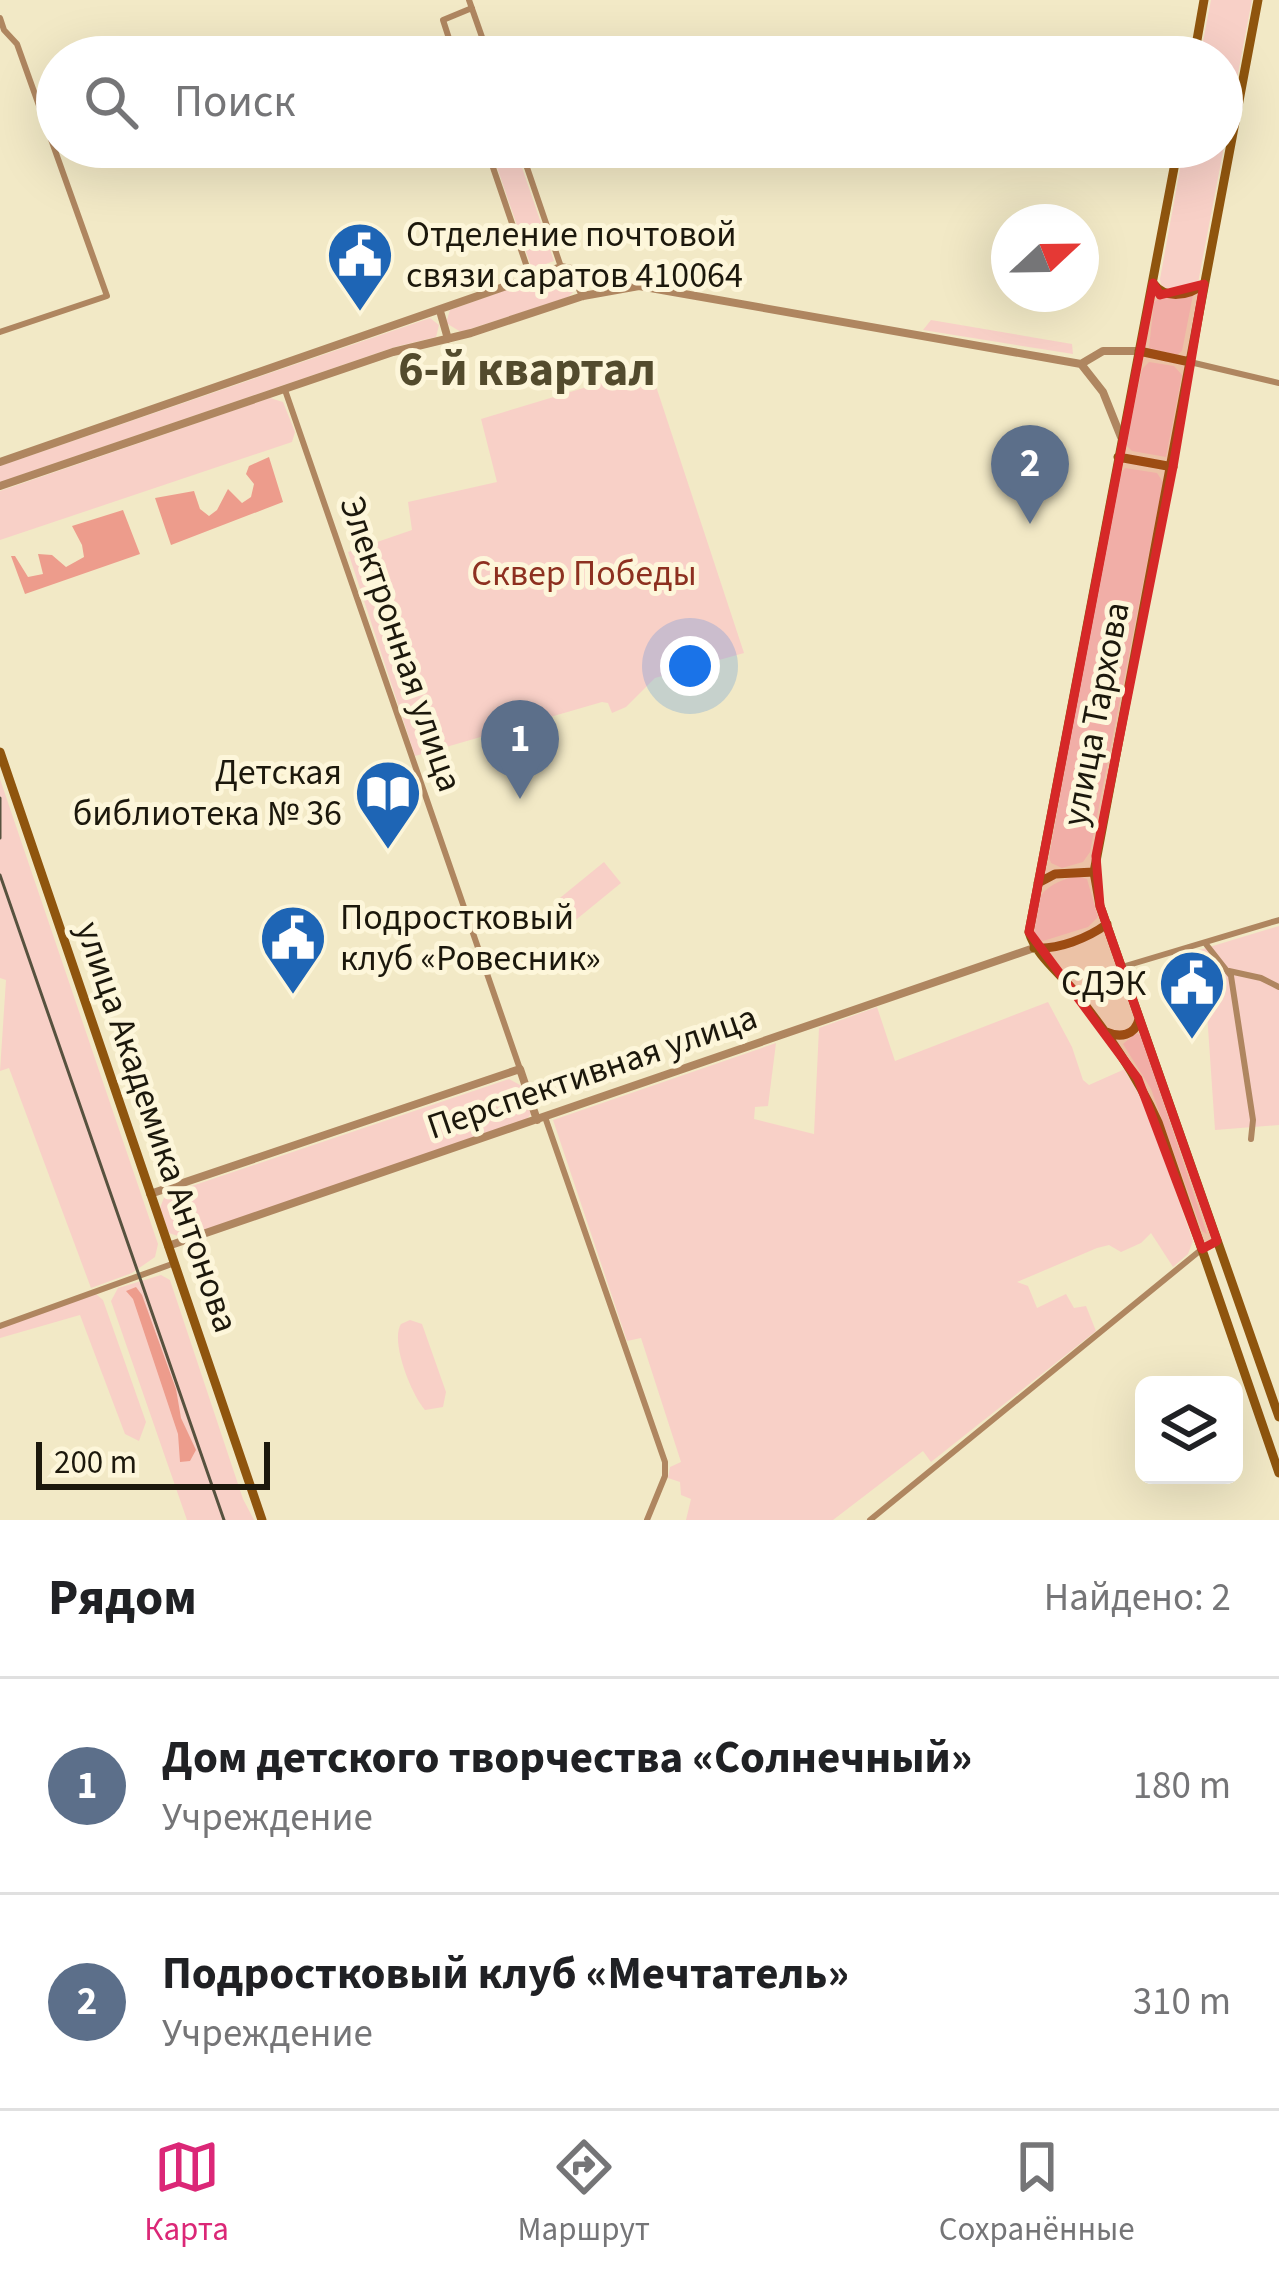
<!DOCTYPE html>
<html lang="ru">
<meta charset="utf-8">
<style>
:root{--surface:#fff;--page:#f2f2f2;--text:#202124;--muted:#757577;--line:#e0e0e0;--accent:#db2777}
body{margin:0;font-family:"Source Sans 3",sans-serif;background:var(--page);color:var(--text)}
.controls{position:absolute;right:36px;bottom:36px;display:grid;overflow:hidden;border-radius:18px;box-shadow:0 12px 48px #0002}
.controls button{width:108px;height:108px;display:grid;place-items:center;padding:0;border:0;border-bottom:3px solid var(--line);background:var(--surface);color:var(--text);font:60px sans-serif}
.compass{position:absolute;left:991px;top:204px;width:108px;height:108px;border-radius:50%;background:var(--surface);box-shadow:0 12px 48px #0002;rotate:68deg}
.scale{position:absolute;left:36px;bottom:30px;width:234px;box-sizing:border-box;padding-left:12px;border:6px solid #1c180c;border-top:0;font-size:33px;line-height:42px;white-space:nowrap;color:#1c180c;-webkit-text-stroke:9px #fdf6da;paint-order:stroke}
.you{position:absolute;left:690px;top:666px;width:42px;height:42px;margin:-30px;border:9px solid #fff;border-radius:50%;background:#1a73e8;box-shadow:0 0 0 18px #1a73e833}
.badge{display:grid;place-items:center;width:78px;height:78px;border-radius:50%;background:var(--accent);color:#fff;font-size:39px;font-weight:700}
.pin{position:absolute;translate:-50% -99px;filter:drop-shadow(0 3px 6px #0008)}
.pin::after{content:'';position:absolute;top:63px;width:42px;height:36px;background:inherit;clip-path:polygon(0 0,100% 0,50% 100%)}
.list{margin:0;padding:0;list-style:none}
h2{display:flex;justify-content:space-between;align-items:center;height:156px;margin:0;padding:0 48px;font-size:51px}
h2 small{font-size:39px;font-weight:400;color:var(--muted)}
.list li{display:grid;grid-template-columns:78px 1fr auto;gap:36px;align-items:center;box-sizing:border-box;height:216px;padding:0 48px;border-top:3px solid var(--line)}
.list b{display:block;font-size:45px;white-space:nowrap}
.list p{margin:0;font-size:39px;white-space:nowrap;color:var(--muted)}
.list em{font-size:39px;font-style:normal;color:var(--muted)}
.icon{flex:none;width:66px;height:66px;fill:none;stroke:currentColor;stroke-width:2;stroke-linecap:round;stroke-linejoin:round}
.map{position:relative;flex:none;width:1279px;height:1520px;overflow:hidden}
.search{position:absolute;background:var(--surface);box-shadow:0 12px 48px #0002;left:36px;right:36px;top:36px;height:132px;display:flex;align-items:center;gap:30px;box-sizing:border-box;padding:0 42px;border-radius:66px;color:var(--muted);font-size:45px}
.sheet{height:588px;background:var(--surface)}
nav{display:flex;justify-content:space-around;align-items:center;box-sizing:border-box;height:168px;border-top:3px solid var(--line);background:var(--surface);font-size:33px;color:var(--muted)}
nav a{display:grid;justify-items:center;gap:6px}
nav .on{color:var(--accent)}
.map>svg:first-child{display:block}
</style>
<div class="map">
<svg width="1279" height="1520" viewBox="0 0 1279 1520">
<rect width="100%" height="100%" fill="#f2e9c6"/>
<!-- green -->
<path fill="#f8d0c7" d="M1211 0H1252L1198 283 1196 287 1172 292 1161 285 1160 279 1184 147H1222V57H1200Z
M490 147H515L554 261 532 269Z
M562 270 570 273 575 290 568 297 461 332 446 323 450 310Z
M1193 295 1182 351 1177 355 1149 348 1154 302 1161 297Z
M430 318 439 325 436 337 395 347 0 482V466Z
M931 320 1072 344 1073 354 923 330Z
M1149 362 1174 366 1182 375 1166 457 1132 451 1126 445 1142 369Z
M650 368 744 653 655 678 626 707 612 713 608 703 602 702 415 756 348 552 412 530 408 502 497 482 481 419Z
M270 398 283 402 295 432 292 442 0 540V491Z
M1125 468 1157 473 1163 482 1090 852 1083 862 1062 868 1051 863 1049 857 1117 480Z
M0 779 158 1244 155 1257 132 1273 91 1288 9 1068 0 1071 6 980 0 978Z
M604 862 621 883 572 923 555 902Z
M1076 876 1087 879 1098 917 1088 927 1043 941 1036 939C1029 901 1041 885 1076 876Z
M1279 926V1125L1215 1130 1207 1013 1193 952Z
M1048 1002 1072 1047 1083 1080 1089 1085 1125 1069 1143 1100 1193 1241 1188 1254 1173 1267 1151 1233 1141 1243 1121 1252 1109 1245 1097 1248 1017 1282 1028 1286 1037 1308 1066 1294 1074 1308 1086 1306 1096 1331 931 1462 923 1451 833 1520H686L691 1499 681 1495 680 1482 668 1478 670 1467 681 1462 641 1338 627 1341 553 1120 776 1043 768 1106 755 1107 754 1119 814 1134 819 1028 877 1007 895 1061Z
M1136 1033 1141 1035 1207 1234 1202 1231 1151 1089 1123 1044Z
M509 1079 522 1086 531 1114 526 1120 184 1238 169 1233 160 1208 165 1195Z
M161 1275 170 1280 243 1499 254 1520H187L111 1301 118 1288Z
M96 1294 103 1300 146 1422 139 1441 125 1434 80 1315 0 1338V1328Z
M410 1320 422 1324 446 1392 443 1407 425 1410C411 1394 390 1341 401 1324Z"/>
<!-- forest -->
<path fill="#ed9c8c" d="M269 457 283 502 171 545 155 498 194 491 200 509 209 516 217 510 228 489 242 503 251 497 254 484 246 474 249 466Z
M123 510 140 554 25 594 11 556H15L28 577 43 574 38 554 52 555 66 567 84 557 82 545 72 526Z
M136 1287 142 1295 176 1389 181 1418 196 1450 190 1461 180 1462 178 1434 133 1299 126 1291Z"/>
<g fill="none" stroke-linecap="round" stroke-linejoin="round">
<!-- minor -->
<path stroke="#af8660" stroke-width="6" d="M469 0 489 57
M0 18 4 30 17 44 107 296 0 332
M455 57 443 20 472 8
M486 147 530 276
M520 147 561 267
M1190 362 1279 383
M285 390 520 1069
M1205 943 1231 976 1253 1120 1251 1139
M1122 967 1279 920
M1229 971 1261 978 1279 987
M545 1117 665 1462V1476L647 1520
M0 1326 172 1264
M870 1520 1202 1249"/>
<!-- tertiary -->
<path stroke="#af8660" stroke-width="8" d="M440 311 448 339
M1081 364 1103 351H1139
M0 462 561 267 571 269 583 296
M0 486 393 352 471 333 583 296 639 286 1081 364 1103 392 1121 437
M150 1194 520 1069 537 1120
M168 1246 1034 948"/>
<!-- secondary -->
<path stroke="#8f550e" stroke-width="9" d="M1258 0 1094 872 1100 906 1279 1417
M1194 57 1204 0
M1178 147 1029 932C1036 956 1060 973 1075 992 1108 1034 1136 1074 1158 1122L1279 1473
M1153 283C1165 300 1189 296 1204 284
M1139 351 1190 362
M1118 457 1173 467
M0 752 262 1520
M1038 883 1055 874 1094 872
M1034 948C1058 950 1088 938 1107 924
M1106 1032C1120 1038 1135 1036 1139 1019"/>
<!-- tram -->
<path stroke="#57523f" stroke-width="3" d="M0 798V838
M0 875 224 1520"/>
</g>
<!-- marked area -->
<path fill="#d62828" fill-opacity="0.2" stroke="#d62828" stroke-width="9" stroke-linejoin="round" d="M1153 283 1160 295 1204 284 1173 467 1096 856 1100 906 1217 1241 1202 1249 1138 1079 1029 932Z"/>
<!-- icons -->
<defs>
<g id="civic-pin" transform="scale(3.45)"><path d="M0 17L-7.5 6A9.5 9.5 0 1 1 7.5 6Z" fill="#1e65b5" stroke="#fdf6da"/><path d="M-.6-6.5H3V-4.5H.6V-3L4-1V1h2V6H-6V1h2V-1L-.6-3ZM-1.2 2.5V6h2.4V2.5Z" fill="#fff"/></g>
<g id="library-pin" transform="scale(3.45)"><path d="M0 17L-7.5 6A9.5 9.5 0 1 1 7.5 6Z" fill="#1e65b5" stroke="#fdf6da"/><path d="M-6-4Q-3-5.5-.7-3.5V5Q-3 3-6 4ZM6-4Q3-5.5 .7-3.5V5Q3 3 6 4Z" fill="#fff"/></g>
</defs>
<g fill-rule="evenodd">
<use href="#civic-pin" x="360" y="255"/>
<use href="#library-pin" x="388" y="793"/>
<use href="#civic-pin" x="293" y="938"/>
<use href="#civic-pin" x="1192" y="983"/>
</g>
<g text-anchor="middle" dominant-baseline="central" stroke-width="10" stroke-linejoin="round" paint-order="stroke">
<!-- poi labels -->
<g font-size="36" fill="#1c180c" stroke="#fdf6da" text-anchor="start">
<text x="406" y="234">Отделение почтовой<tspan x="406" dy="41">связи саратов 410064</tspan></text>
<text x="342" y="772" text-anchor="end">Детская<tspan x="342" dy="41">библиотека № 36</tspan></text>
<text x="340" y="917">Подростковый<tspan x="340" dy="41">клуб «Ровесник»</tspan></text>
<text x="1146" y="983" text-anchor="end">СДЭК</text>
</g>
<!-- park labels -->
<g font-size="36" fill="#8d3020" stroke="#fdf6da">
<text x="584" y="573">Сквер Победы</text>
</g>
<!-- street labels -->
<g font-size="36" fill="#1c180c" stroke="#fdf6da">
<text transform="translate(401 644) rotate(71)">Электронная улица</text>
<text transform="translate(1096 714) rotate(-79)">улица Тархова</text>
<text transform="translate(592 1072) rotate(-19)">Перспективная улица</text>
<text transform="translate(157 1127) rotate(71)">улица Академика Антонова</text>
</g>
<!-- district labels -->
<g font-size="48" font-weight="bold" fill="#534b2d" stroke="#fdf6da">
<text x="527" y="370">6-й квартал</text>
</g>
</g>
</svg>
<div class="controls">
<button><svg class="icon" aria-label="layers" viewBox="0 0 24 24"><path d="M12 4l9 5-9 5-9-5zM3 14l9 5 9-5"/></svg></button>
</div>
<svg class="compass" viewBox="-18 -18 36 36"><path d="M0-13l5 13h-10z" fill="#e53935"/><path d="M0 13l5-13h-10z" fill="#757577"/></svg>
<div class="scale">200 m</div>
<div class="you"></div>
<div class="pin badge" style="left:520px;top:799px;background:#5c6f8a">1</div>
<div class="pin badge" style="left:1030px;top:524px;background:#5c6f8a">2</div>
<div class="search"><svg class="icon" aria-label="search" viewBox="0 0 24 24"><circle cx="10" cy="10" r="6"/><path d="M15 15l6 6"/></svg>Поиск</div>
</div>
<section class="sheet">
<h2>Рядом<small>Найдено: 2</small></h2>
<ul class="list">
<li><span class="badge" style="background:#5c6f8a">1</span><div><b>Дом детского творчества «Солнечный»</b><p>Учреждение</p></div><em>180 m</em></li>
<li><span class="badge" style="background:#5c6f8a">2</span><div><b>Подростковый клуб «Мечтатель»</b><p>Учреждение</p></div><em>310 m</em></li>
</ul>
</section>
<nav>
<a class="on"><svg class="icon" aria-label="map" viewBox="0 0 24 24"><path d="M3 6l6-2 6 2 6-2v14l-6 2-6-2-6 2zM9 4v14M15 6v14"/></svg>Карта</a>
<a><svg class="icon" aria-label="directions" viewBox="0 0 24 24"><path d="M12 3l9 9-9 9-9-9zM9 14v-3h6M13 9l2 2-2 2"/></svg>Маршрут</a>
<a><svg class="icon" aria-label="saved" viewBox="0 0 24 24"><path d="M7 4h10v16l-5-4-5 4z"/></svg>Сохранённые</a>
</nav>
